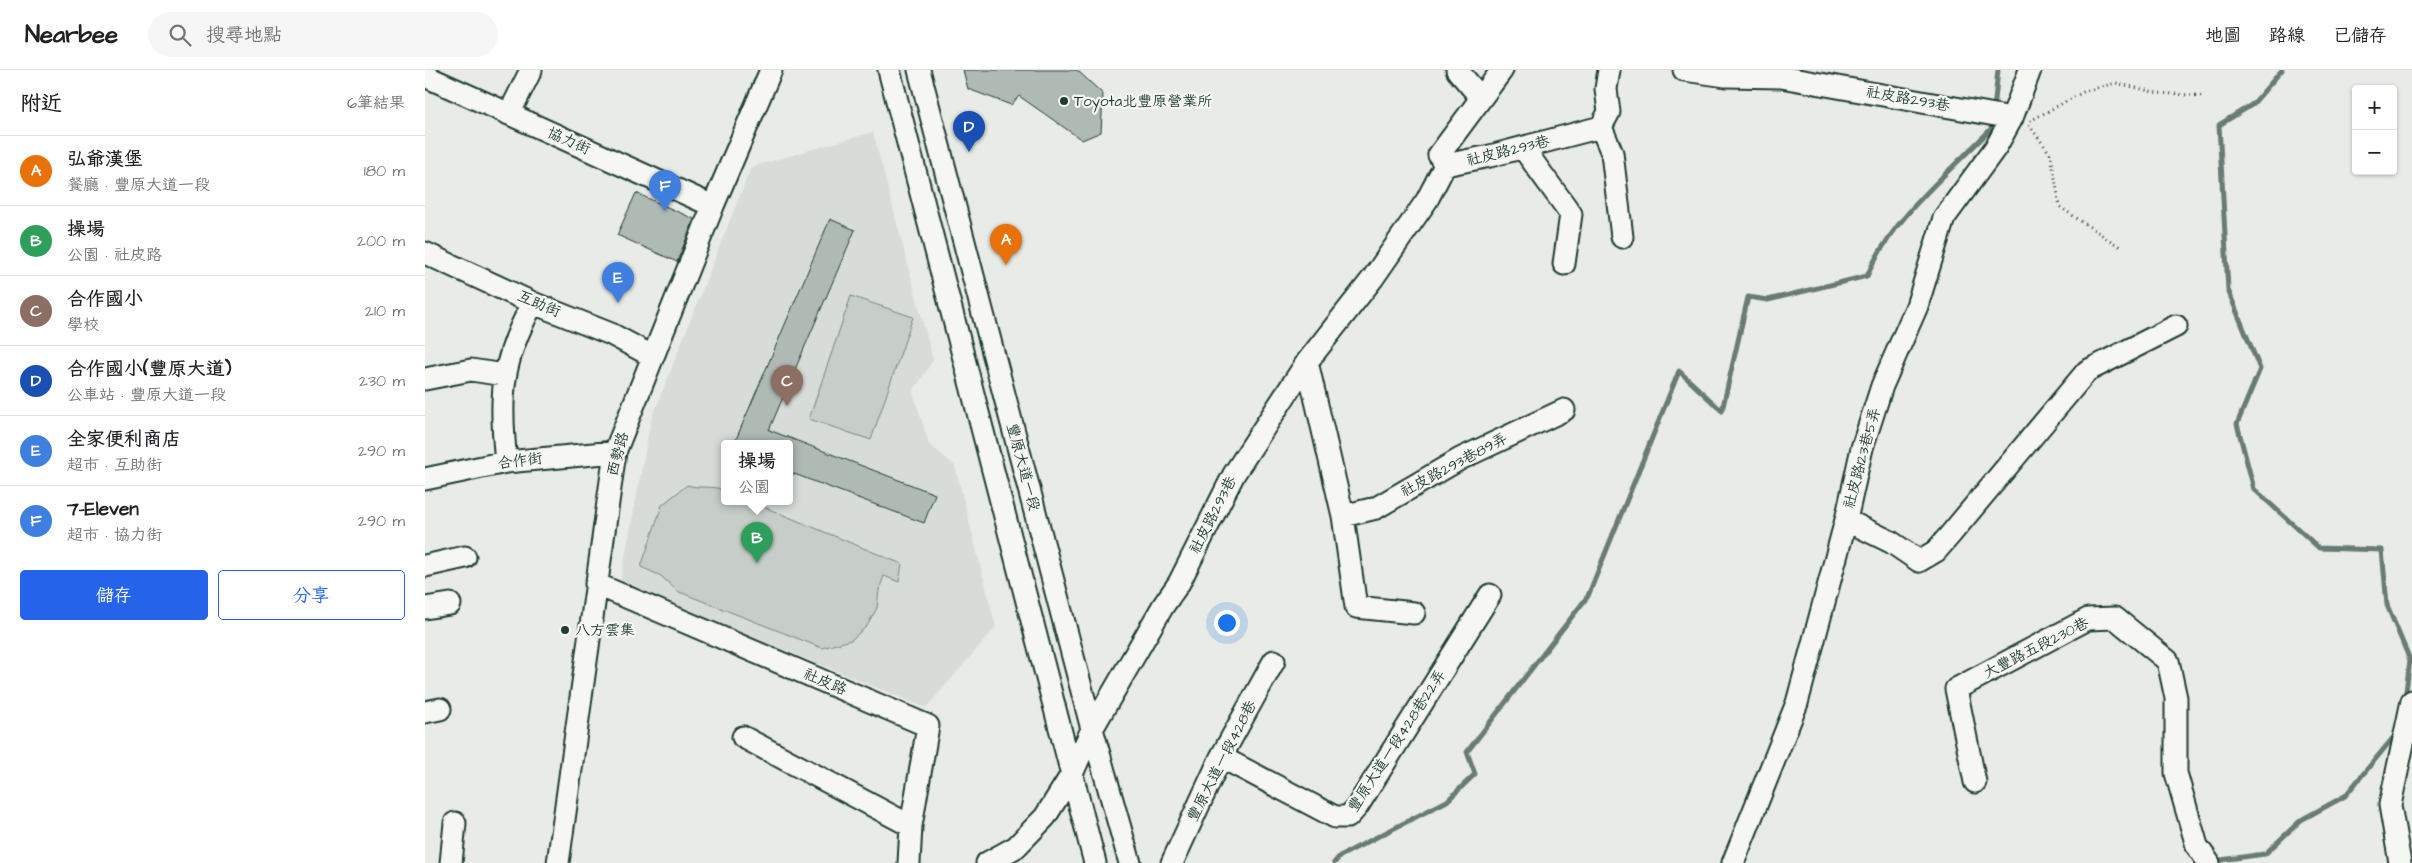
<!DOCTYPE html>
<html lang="zh-TW">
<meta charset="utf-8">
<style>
:root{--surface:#fff;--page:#f6f6f6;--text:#202124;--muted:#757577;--line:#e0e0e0;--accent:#2563eb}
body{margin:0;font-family:"Architects Daughter","LXGW WenKai TC",sans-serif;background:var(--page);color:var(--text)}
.controls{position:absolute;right:15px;top:15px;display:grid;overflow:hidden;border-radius:5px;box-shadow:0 1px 4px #0004}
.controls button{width:45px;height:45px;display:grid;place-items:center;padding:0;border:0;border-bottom:1px solid var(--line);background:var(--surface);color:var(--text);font:25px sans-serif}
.you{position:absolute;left:801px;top:552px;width:18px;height:18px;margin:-12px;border:4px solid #fff;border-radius:50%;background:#1a73e8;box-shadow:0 0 0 8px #1a73e833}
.badge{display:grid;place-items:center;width:32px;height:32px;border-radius:50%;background:var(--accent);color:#fff;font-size:16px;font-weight:700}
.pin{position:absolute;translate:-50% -41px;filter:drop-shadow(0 1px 2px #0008)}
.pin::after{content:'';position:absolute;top:26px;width:18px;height:15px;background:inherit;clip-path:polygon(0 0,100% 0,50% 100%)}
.popup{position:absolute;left:296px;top:370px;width:72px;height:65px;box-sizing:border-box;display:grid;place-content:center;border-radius:5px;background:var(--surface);filter:drop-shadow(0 1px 4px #0005);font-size:16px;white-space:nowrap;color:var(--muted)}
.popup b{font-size:19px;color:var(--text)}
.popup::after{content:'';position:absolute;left:50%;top:100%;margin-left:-10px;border:10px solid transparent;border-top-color:var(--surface)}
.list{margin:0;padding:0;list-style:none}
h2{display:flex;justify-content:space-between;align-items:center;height:65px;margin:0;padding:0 20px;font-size:21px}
h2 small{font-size:16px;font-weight:400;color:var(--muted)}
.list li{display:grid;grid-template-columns:32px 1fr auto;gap:15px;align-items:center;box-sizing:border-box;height:70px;padding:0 20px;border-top:1px solid var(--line)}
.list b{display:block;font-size:19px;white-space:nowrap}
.list p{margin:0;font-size:16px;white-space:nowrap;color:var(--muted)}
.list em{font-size:16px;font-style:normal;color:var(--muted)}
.actions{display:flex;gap:10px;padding:15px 20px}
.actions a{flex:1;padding:11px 0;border:1px solid var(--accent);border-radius:5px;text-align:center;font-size:18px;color:var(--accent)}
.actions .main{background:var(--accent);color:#fff}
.icon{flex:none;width:28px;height:28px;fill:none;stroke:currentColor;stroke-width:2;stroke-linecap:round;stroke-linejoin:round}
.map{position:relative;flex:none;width:1987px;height:793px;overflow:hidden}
header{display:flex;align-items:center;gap:30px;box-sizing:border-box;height:70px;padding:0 25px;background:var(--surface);border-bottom:1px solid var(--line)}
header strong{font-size:24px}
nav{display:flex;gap:28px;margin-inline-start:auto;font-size:18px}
.search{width:350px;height:45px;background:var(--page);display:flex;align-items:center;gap:12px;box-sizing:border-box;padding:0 18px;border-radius:28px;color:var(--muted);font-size:19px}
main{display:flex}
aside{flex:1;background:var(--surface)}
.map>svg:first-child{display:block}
</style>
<header>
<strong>Nearbee</strong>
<div class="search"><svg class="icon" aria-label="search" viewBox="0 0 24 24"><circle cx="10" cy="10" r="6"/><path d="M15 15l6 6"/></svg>搜尋地點</div>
<nav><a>地圖</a><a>路線</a><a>已儲存</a></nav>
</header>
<main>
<aside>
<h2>附近<small>6筆結果</small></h2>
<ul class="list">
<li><span class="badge" style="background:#e8710a">A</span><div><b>弘爺漢堡</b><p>餐廳 · 豐原大道一段</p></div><em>180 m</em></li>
<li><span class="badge" style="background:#2e9e5b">B</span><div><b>操場</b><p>公園 · 社皮路</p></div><em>200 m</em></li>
<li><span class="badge" style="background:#8d6e63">C</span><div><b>合作國小</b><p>學校</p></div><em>210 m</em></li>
<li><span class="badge" style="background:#1a4fb4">D</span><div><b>合作國小(豐原大道)</b><p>公車站 · 豐原大道一段</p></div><em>230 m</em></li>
<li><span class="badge" style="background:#3f7fe0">E</span><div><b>全家便利商店</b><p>超市 · 互助街</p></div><em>290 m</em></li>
<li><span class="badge" style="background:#3f7fe0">F</span><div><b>7-Eleven</b><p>超市 · 協力街</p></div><em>290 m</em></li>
</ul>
<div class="actions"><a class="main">儲存</a><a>分享</a></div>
</aside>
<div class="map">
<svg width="1987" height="793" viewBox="0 0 1987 793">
<rect width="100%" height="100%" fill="#e9ebe7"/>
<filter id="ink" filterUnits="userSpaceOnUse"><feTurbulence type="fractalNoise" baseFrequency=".02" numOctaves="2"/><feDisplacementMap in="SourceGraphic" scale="10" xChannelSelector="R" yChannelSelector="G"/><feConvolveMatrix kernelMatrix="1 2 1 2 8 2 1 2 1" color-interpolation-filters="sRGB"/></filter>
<g filter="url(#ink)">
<!-- built -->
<path fill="#d8dcd8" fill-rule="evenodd" d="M448 62 508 290 488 322 504 374 530 396 571 557 501 638 195 513 226 350 326 97ZM300 374H364V432H300Z"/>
<!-- green -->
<path fill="#c7cec9" stroke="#73867e" d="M426 226 488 247 446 370 384 349Z
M262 415C274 419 287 415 299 420L300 432H327L477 494 474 512 459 506 454 520 452 538 442 556 426 570 397 578 252 521 236 506 216 497 237 435Z"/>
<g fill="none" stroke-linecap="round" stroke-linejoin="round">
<!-- stream -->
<path stroke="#687c75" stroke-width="5" d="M1857 0 1828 34 1794 55 1803 220 1835 299 1812 354 1829 419 1894 478 1957 480 1962 535 1985 590 1980 629
M1569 40 1573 0
M1788 791 1840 784 1876 750 1920 726 1972 663
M909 793 915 786 1022 731 1050 704 1042 682 1163 526 1254 301 1297 341 1323 227 1343 230 1442 206C1467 148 1523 103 1566 59L1568 48"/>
</g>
<!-- building -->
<path fill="#b0bab5" stroke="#1f3d34" d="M538 0H652L678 24 676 62 657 70 594 26 586 35 543 19Z
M211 123 269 149 252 192 192 165Z
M405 149 430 160 344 360 510 424 499 453 364 402V374H309Z"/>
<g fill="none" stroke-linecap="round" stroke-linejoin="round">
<!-- minor casing -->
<g stroke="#1f3d34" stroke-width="25">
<path id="minor" d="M464 0 670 793
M494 0 667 659 705 793
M1032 0 1056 28
M1259 0 1301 6 1356 7 1587 48
M0 6 288 136
M84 44 106 0
M1176 57 1187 83 1197 167
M1098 78 1146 144 1139 194
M1020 95 1014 85 1077 0
M0 183 108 233 186 264 227 286
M882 292 918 446
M0 309 46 300 79 305
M81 392C74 326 76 291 108 233
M0 409 81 392 190 382
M1421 450 1466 472 1494 491 1511 481 1525 465 1662 301 1751 256
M0 496 40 487
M171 514 503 656 486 756 484 793
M0 538 25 534
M989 543 931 537 918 446 951 438 1035 389 1139 340
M0 642 15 639
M318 667 486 756
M796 687 910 747H923L932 737 1065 525
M1550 712 1531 619 1663 549 1690 548 1743 591 1751 628V703L1772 776 1784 793
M26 793 30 753
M133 793 190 382 288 136 346 0
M562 793 591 777 620 747 647 704 667 659 738 536 754 513 809 404 882 292 948 208 1002 130 1020 95 1065 86 1176 57 1184 42 1181 19 1184 0
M747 793 796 687 849 591
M1308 793 1372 633 1421 450 1437 378 1457 316 1492 236 1519 148 1571 77 1587 48 1605 0
M1975 793 1965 735 1987 631"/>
</g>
<!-- path -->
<path stroke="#1f3d34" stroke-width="3" stroke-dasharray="1 4" stroke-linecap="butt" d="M1605 51 1660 21 1691 13 1733 23 1780 26
M1604 55 1626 85 1635 137 1695 177"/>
<!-- minor -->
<use href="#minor" stroke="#f6f6f2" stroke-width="21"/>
</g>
</g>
<!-- markers -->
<g fill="#1f3d34" stroke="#f6f6f2" stroke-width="2">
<circle cx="639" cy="31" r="5"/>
<circle cx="140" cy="560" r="5"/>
</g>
<g text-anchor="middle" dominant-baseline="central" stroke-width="4.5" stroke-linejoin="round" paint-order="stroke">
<!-- street labels -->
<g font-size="15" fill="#1f3d34" stroke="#f6f6f2">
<text transform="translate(1483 29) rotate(10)">社皮路293巷</text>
<text transform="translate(144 71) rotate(24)">協力街</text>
<text transform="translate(1083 81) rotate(-14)">社皮路293巷</text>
<text transform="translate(114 234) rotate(23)">互助街</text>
<text transform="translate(193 384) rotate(-75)">西勢路</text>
<text transform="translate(1437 388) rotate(-75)">社皮路123巷5弄</text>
<text transform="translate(95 391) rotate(-7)">合作街</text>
<text transform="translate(1029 395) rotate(-28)">社皮路293巷89弄</text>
<text transform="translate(598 397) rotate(75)">豐原大道一段</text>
<text transform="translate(788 445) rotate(-63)">社皮路293巷</text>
<text transform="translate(1611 578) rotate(-27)">大豐路五段230巷</text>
<text transform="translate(400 612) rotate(23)">社皮路</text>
<text transform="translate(972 671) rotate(-57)">豐原大道一段428巷22弄</text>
<text transform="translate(797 691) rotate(-63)">豐原大道一段428巷</text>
</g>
<!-- poi labels -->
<g font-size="15" fill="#1f3d34" stroke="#f6f6f2" text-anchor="start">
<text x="649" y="31">Toyota北豐原營業所</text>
<text x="150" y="560">八方雲集</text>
</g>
</g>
</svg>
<div class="controls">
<button>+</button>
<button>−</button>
</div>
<div class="you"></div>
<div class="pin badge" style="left:581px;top:195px;background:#e8710a">A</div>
<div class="pin badge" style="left:332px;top:493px;background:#2e9e5b">B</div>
<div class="popup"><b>操場</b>公園</div>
<div class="pin badge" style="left:362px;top:336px;background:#8d6e63">C</div>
<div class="pin badge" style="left:544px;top:82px;background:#1a4fb4">D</div>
<div class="pin badge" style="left:193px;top:233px;background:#3f7fe0">E</div>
<div class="pin badge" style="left:240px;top:141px;background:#3f7fe0">F</div>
</div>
</main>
